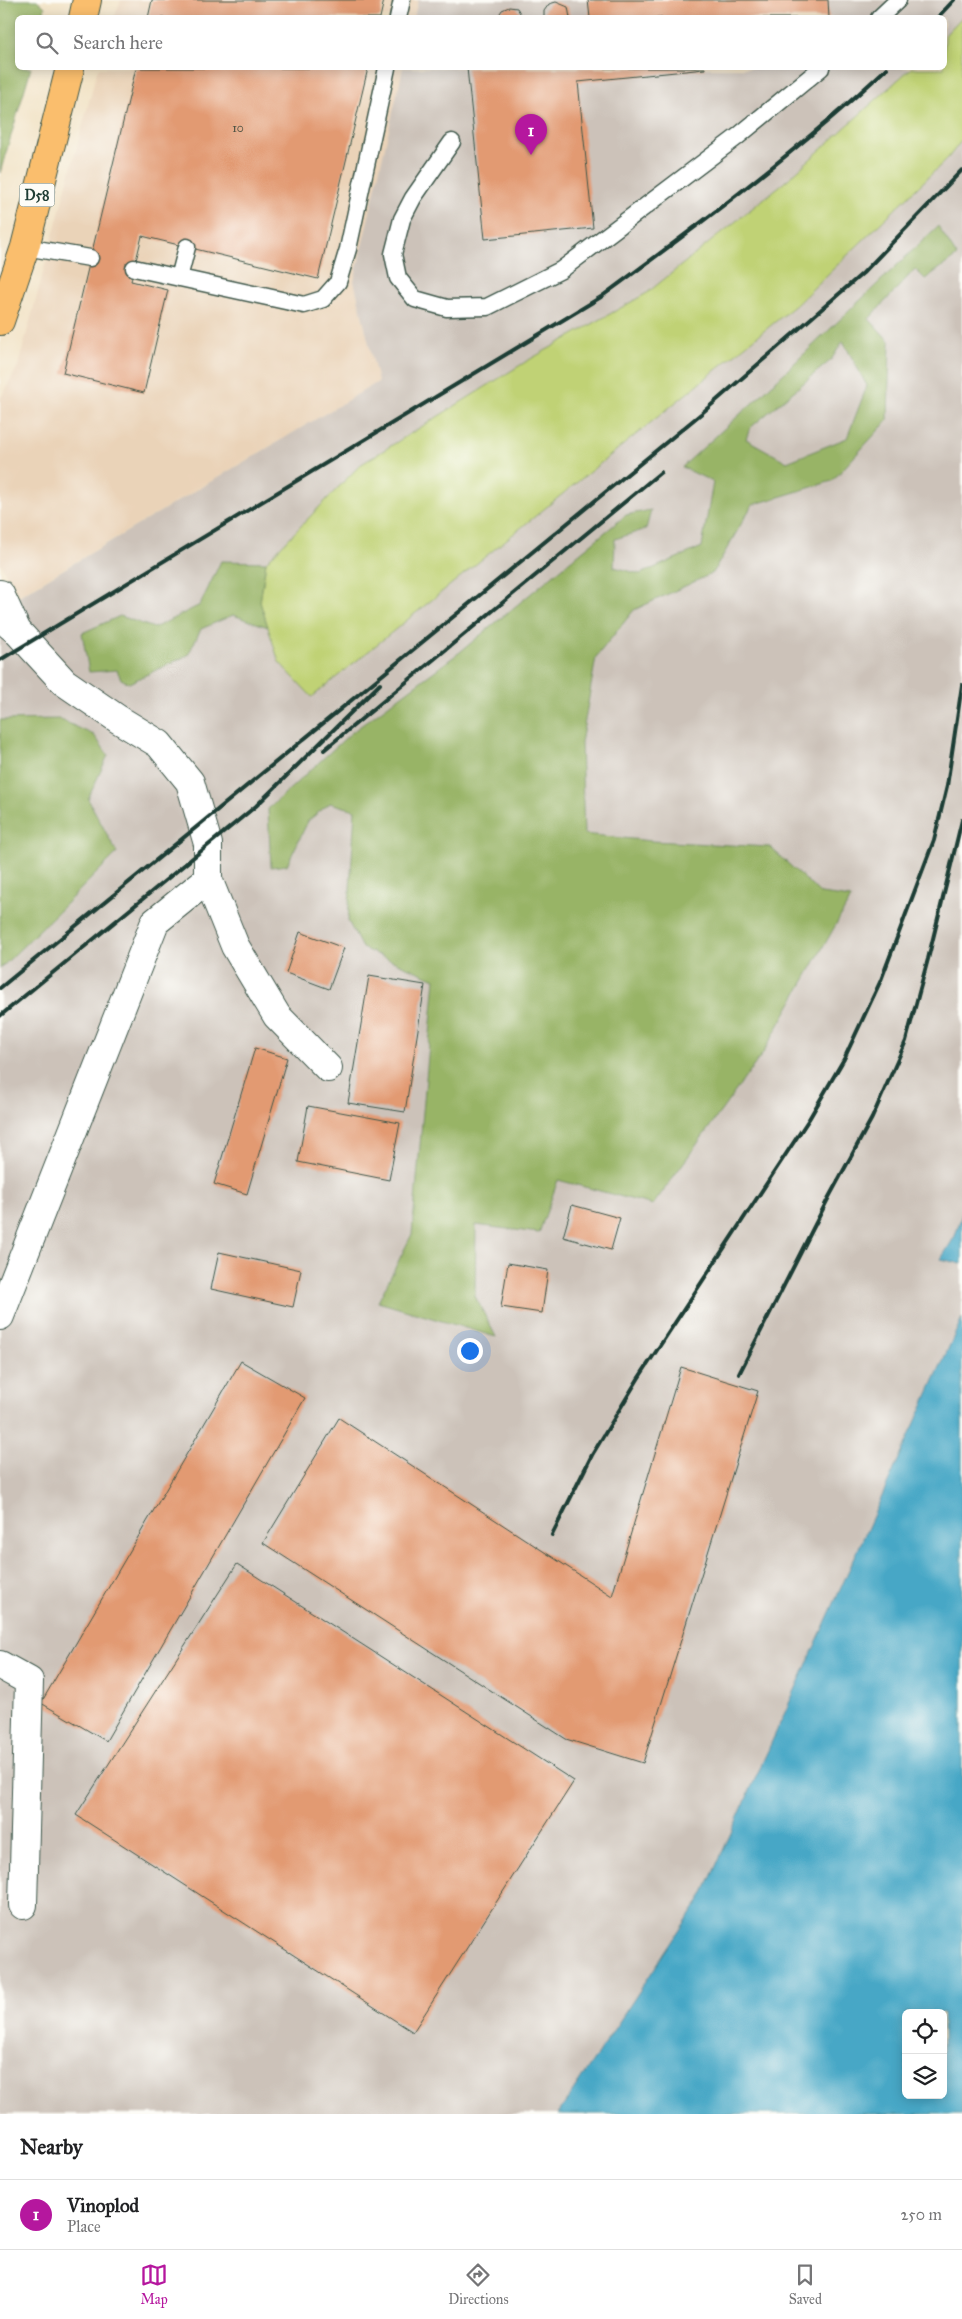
<!DOCTYPE html>
<style>
:root{--surface:#fff;--page:#f2f2f2;--text:#202124;--muted:#757577;--line:#e0e0e0;--accent:#b5179e}
body{margin:0;font-family:"IM FELL Great Primer",serif;background:var(--page);color:var(--text)}
.controls{position:absolute;right:15px;bottom:15px;display:grid;overflow:hidden;border-radius:8px;box-shadow:0 2px 12px #0003}
.controls button{width:45px;height:45px;display:grid;place-items:center;padding:0;border:0;border-bottom:1px solid var(--line);background:var(--surface);color:var(--text);font:25px sans-serif}
.you{position:absolute;left:469px;top:1350px;width:18px;height:18px;margin:-12px;border:4px solid #fff;border-radius:50%;background:#1a73e8;box-shadow:0 0 0 8px #1a73e833}
.badge{display:grid;place-items:center;width:32px;height:32px;border-radius:50%;background:var(--accent);color:#fff;font-size:16px;font-weight:700}
.pin{position:absolute;translate:-50% -41px;filter:drop-shadow(0 1px 2px #0008)}
.pin::after{content:'';position:absolute;top:26px;width:18px;height:15px;background:inherit;clip-path:polygon(0 0,100% 0,50% 100%)}
.list{margin:0;padding:0;list-style:none}
h2{display:flex;justify-content:space-between;align-items:center;height:65px;margin:0;padding:0 20px;font-size:21px}
h2 small{font-size:16px;font-weight:400;color:var(--muted)}
.list li{display:grid;grid-template-columns:32px 1fr auto;gap:15px;align-items:center;box-sizing:border-box;height:70px;padding:0 20px;border-top:1px solid var(--line)}
.list b{display:block;font-size:19px;white-space:nowrap}
.list p{margin:0;font-size:16px;white-space:nowrap;color:var(--muted)}
.list em{font-size:16px;font-style:normal;color:var(--muted)}
.icon{flex:none;width:28px;height:28px;fill:none;stroke:currentColor;stroke-width:2;stroke-linecap:round;stroke-linejoin:round}
.map{position:relative;flex:none;width:962px;height:2114px;overflow:hidden}
.search{position:absolute;background:var(--surface);box-shadow:0 2px 12px #0003;left:15px;right:15px;top:15px;height:55px;display:flex;align-items:center;gap:12px;box-sizing:border-box;padding:0 18px;border-radius:8px;color:var(--muted);font-size:19px}
.sheet{height:135px;background:var(--surface)}
nav{display:flex;justify-content:space-around;align-items:center;box-sizing:border-box;height:70px;border-top:1px solid var(--line);background:var(--surface);font-size:14px;color:var(--muted)}
nav a{display:grid;justify-items:center;gap:2px}
nav .on{color:var(--accent)}
.map>svg:first-child{display:block}
</style>
<div class="map">
<svg width="962" height="2114" viewBox="0 0 962 2114">
<rect width="100%" height="100%" fill="#fdfcf7"/>
<filter id="ink" filterUnits="userSpaceOnUse"><feTurbulence type="fractalNoise" baseFrequency=".02" numOctaves="2"/><feDisplacementMap in="SourceGraphic" scale="10" xChannelSelector="R" yChannelSelector="G"/><feConvolveMatrix kernelMatrix="1 2 1 2 8 2 1 2 1" color-interpolation-filters="sRGB"/></filter>
<filter id="wash" filterUnits="userSpaceOnUse"><feTurbulence type="fractalNoise" baseFrequency=".0096" numOctaves="4" result="noise"/><feDisplacementMap in="SourceGraphic" scale="20" xChannelSelector="R" yChannelSelector="G"/><feGaussianBlur stdDeviation="1.12" result="paint"/><feColorMatrix in="noise" values="0 0 0 0 0 0 0 0 0 0 0 0 0 0 0 0 0 1.4 0 .05"/><feComposite in="paint" operator="in"/></filter>
<g filter="url(#wash)">
<rect width="100%" height="100%" fill="#f1e1c2"/>
<!-- built -->
<path fill="#ead3b8" d="M121 0H418L414 17 114 18Z
M98 68H403L354 281 378 382 17 596 0 562V399L18 366Z"/>
<!-- industrial -->
<path fill="#ccc2b9" d="M418 0H962V1214L955 1236 941 1259 962 1264V1318L703 1895 558 2114H0V607L378 382 354 281 403 68H944V18L414 17Z"/>
<!-- green -->
<path fill="#c0d275" stroke="#708854" d="M962 17V140L948 158 796 305 312 697 279 662 260 602 266 562 360 465 527 361 647 293 787 180 911 68H944L945 35Z"/>
<!-- forest -->
<path fill="#98b466" stroke="#5c784d" fill-rule="evenodd" d="M0 0H37L45 7 43 17 18 18V68H31L0 173Z
M938 226 957 256 925 279 915 269 869 319 890 342 888 420 832 481 752 505 713 573 634 610 596 657 581 743 584 834 651 841 770 847 821 894 851 898 763 1053 653 1205 558 1180 539 1233 476 1225 475 1296 496 1337 378 1302 412 1234 435 979 362 948 348 921 355 810 330 803 308 821 287 865 271 867 268 809 351 733 460 652 626 515 651 510 646 529 615 539 614 567 640 574 702 547 713 482 682 467 760 396ZM843 341 867 386 847 438 787 462 746 439 750 428 831 360Z
M221 561 266 562 260 602 268 627 233 615 201 629 188 655 129 683 121 679 117 670 89 672 82 633 120 616 154 628 200 605Z
M59 719 94 735 108 755 88 799 117 853 0 969V720Z"/>
<!-- water -->
<path fill="#47a7c6" stroke="#33727d" fill-rule="evenodd" d="M962 1214V1264L941 1259 955 1236Z
M962 1318V2114H558L703 1895ZM906 2013H943V2095H906Z"/>
<g id="blocks">
<!-- building -->
<path fill="#e29a72" d="M152 0H384L380 18H148Z
M588 0H828L829 18H590Z
M556 2 568 7 570 18H544V11L549 4Z
M509 7 517 8 523 18H497L502 10Z
M136 68H368L318 279 142 236 131 281 168 290 144 393 63 373Z
M467 68H705V69L578 82 593 228 485 239Z
M300 932 344 948 329 989 286 973Z
M369 976 425 985 405 1112 348 1103Z
M255 1048 287 1058 247 1194 214 1184Z
M308 1106 400 1123 389 1180 298 1162Z
M572 1205 620 1218 611 1250 563 1237Z
M219 1252 301 1270 293 1307 211 1289Z
M508 1263 548 1270 542 1313 501 1307Z
M241 1361 305 1398 106 1741 41 1703Z
M681 1367 758 1391 643 1763 566 1739 263 1543 339 1418 612 1596Z
M237 1564 574 1781 413 2032 76 1815Z"/>
</g>
</g>
<g filter="url(#ink)">
<use href="#blocks" fill-opacity="0" stroke="#3e5649" stroke-width="1"/>
<g fill="none" stroke-linecap="round" stroke-linejoin="round">
<!-- service casing -->
<g stroke="#3e5649" stroke-width="19">
<path id="service" d="M398 18 402 0
M879 18 898 0
M452 142 413 198 402 219 393 254 398 278 415 299 447 308 487 307 561 270 737 137 821 68
M25 247 90 258
M134 268 304 305 323 299 338 282 348 249 387 68
M179 278 187 247"/>
</g>
<!-- minor casing -->
<g stroke="#3e5649" stroke-width="30">
<path id="minor" d="M0 594 17 631
M0 617 17 631 64 682 118 719 159 744 190 782 208 844V879L235 946 277 1016 328 1068
M0 1316 155 922 208 879
M0 1665 29 1681 23 1905"/>
</g>
<!-- primary casing -->
<g stroke="#3e5649" stroke-width="30">
<path id="primary" d="M83 18 87 0
M0 321 25 247 70 68"/>
</g>
<!-- service -->
<use href="#service" stroke="#fff" stroke-width="16"/>
<!-- minor -->
<use href="#minor" stroke="#fff" stroke-width="28"/>
<!-- primary -->
<use href="#primary" stroke="#fabe6d" stroke-width="28"/>
<!-- rail -->
<path stroke="#1f3d34" stroke-width="4" d="M937 18 954 0
M0 660 601 297C699 225 798 151 887 68
M324 750 661 472
M0 988 702 413 863 273 962 170
M0 1016 256 806 380 684
M739 1374 829 1197 872 1118 906 1041 928 959 962 820
M552 1535 592 1455 638 1379 809 1119 844 1059 881 980 934 840 947 786 962 685"/>
</g>
</g>
<g text-anchor="middle" dominant-baseline="central" stroke-width="5" stroke-linejoin="round" paint-order="stroke">
<!-- number labels -->
<g font-size="12" fill="#505444">
<text x="238" y="128">10</text>
</g>
<!-- shield labels -->
<rect fill="#fdfcf7" stroke="#62766e" stroke-width="1" x="19.5" y="183.5" width="35" height="23" rx="4"/>
<g font-size="14" font-weight="bold" fill="#1f3d34">
<text x="37" y="195">D58</text>
</g>
</g>
</svg>
<div class="controls">
<button><svg class="icon" aria-label="locate" viewBox="0 0 24 24"><circle cx="12" cy="12" r="6"/><path d="M12 2v4M12 18v4M2 12h4M18 12h4"/></svg></button>
<button><svg class="icon" aria-label="layers" viewBox="0 0 24 24"><path d="M12 4l9 5-9 5-9-5zM3 14l9 5 9-5"/></svg></button>
</div>
<div class="you"></div>
<div class="pin badge" style="left:531px;top:155px">1</div>
<div class="search"><svg class="icon" aria-label="search" viewBox="0 0 24 24"><circle cx="10" cy="10" r="6"/><path d="M15 15l6 6"/></svg>Search here</div>
</div>
<section class="sheet">
<h2>Nearby<small></small></h2>
<ul class="list">
<li><span class="badge">1</span><div><b>Vinoplod</b><p>Place</p></div><em>250 m</em></li>
</ul>
</section>
<nav>
<a class="on"><svg class="icon" aria-label="map" viewBox="0 0 24 24"><path d="M3 6l6-2 6 2 6-2v14l-6 2-6-2-6 2zM9 4v14M15 6v14"/></svg>Map</a>
<a><svg class="icon" aria-label="directions" viewBox="0 0 24 24"><path d="M12 3l9 9-9 9-9-9zM9 14v-3h6M13 9l2 2-2 2"/></svg>Directions</a>
<a><svg class="icon" aria-label="saved" viewBox="0 0 24 24"><path d="M7 4h10v16l-5-4-5 4z"/></svg>Saved</a>
</nav>
